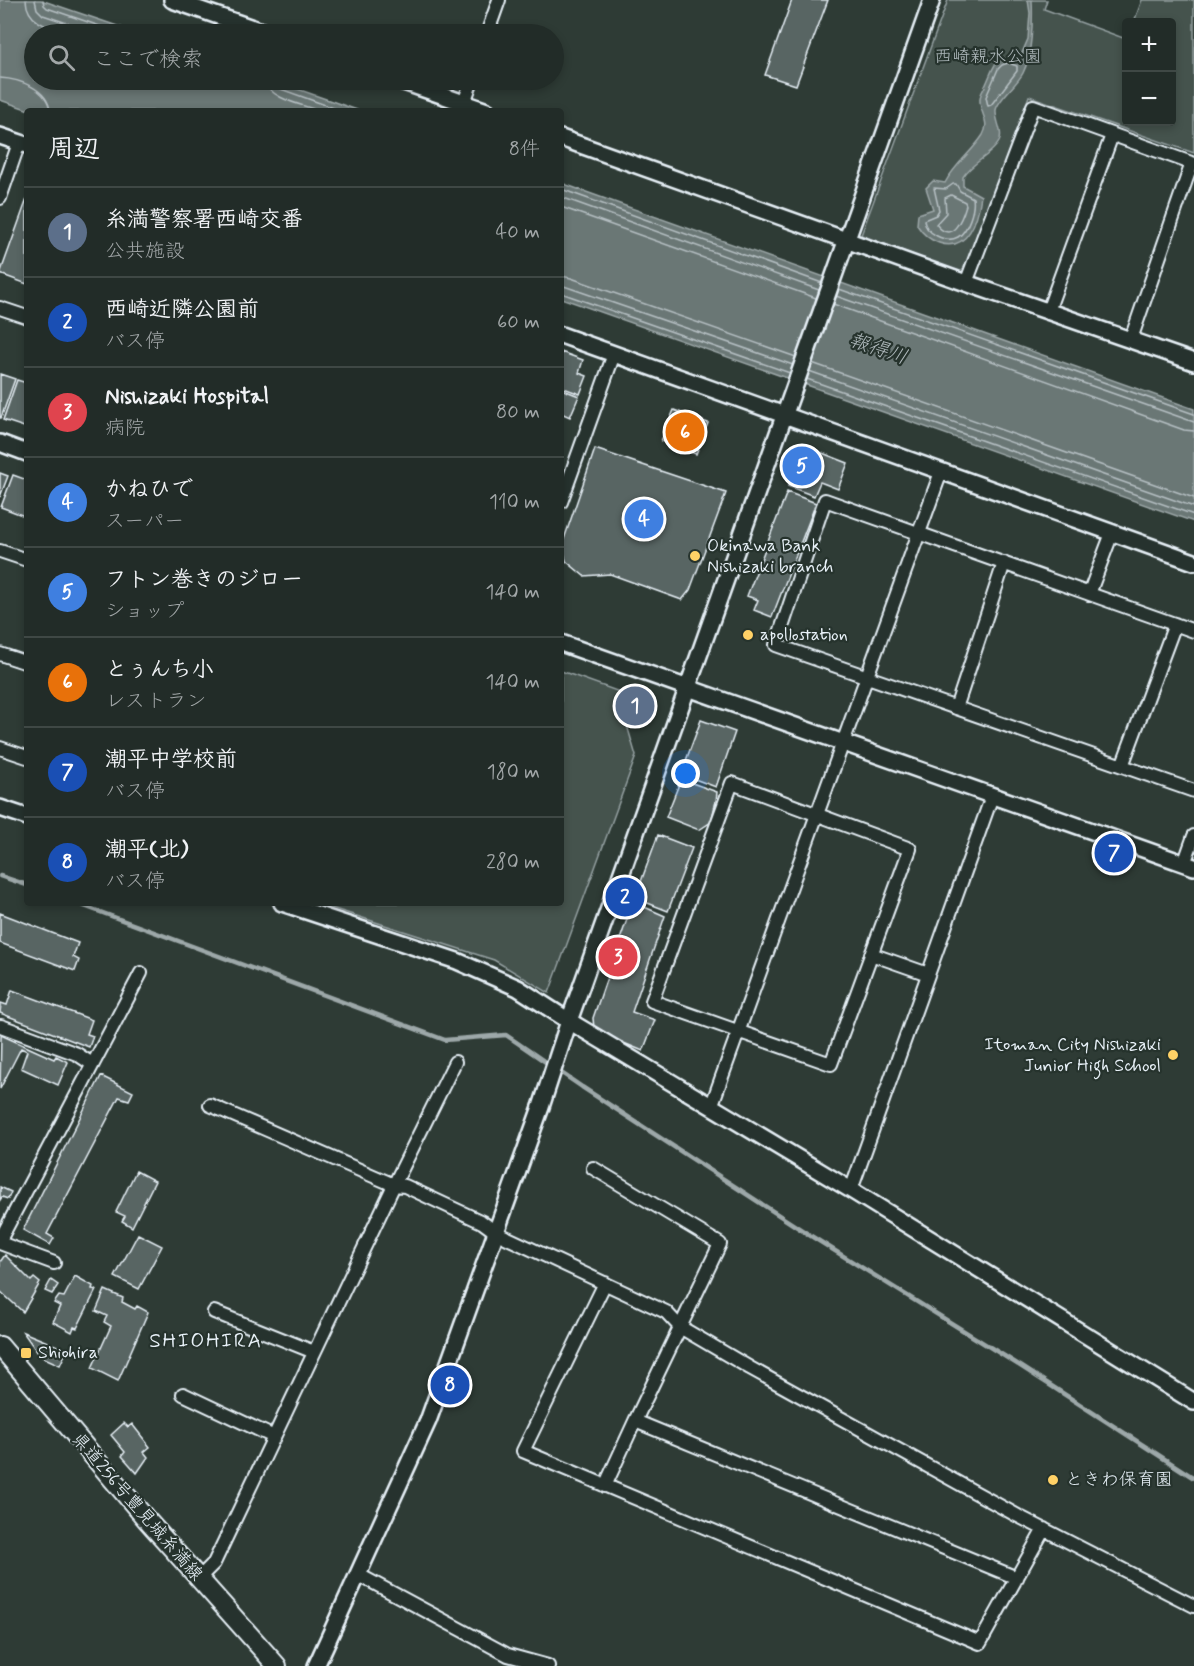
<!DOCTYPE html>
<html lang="ja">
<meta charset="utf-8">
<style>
:root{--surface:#222c28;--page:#2a3430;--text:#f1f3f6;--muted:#a2a7a8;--line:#3f4845;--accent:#ffd166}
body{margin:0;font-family:Mynerve,"Klee One",sans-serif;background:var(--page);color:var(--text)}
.controls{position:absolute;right:18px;top:18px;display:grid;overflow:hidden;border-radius:6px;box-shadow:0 3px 9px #0003}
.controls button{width:54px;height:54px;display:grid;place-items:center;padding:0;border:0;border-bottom:2px solid var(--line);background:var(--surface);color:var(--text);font:30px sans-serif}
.you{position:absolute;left:686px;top:774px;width:21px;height:21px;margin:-15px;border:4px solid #fff;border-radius:50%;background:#1a73e8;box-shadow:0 0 0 9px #1a73e833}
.badge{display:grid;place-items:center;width:39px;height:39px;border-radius:50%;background:var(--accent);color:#fff;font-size:20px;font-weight:700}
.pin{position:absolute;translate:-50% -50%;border:3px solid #fff;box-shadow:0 2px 6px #0006}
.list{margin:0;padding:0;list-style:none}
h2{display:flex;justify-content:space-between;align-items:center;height:78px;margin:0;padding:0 24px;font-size:26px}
h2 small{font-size:20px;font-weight:400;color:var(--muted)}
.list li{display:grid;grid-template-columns:39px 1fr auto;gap:18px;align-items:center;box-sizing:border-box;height:90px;padding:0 24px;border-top:2px solid var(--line)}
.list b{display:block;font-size:22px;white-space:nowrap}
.list p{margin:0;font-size:20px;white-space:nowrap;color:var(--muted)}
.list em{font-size:20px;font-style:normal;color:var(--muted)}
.icon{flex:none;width:33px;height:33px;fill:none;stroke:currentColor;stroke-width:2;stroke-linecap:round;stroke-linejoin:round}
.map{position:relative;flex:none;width:1194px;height:1666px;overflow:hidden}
.search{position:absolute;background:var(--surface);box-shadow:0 3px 9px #0003;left:24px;top:24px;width:540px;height:66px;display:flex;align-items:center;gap:15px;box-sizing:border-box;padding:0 21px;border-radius:33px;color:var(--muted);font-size:22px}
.panel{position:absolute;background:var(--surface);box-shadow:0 3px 9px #0003;left:24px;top:108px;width:540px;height:798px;border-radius:6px}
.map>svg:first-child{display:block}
</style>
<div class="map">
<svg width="1194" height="1666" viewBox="0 0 1194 1666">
<rect width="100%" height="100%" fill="#2e3b35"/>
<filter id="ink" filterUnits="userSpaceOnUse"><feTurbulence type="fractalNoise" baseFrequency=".0167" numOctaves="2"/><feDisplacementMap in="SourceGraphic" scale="12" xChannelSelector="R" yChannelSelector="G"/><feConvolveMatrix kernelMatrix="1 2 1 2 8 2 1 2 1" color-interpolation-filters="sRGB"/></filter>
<g filter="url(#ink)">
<!-- green -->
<path fill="#45524e" stroke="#96a2a3" stroke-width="1.5" d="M948 0H1047L1044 9 1126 39V122H1172V22H1134L1142 0H1194V153L1029 96 964 274 861 235Z
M561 671 617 691 636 756 549 993 494 960 316 903H561Z"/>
<!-- water -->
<path fill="#6b7775" stroke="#9da8a9" stroke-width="1.5" d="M0 0H41L141 34H34V80H272L360 111H32L0 100Z
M1028 0H1032C1033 20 1032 56 1023 73 1017 85 998 99 996 110 995 121 1004 132 999 142 991 156 972 162 963 177V186L981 196C978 219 968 253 939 243 930 240 922 233 917 225L918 214 933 209 926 188 933 181 945 183C955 164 972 152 983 135 991 121 979 113 980 99 980 93 985 88 987 82 996 62 995 54 1019 60L1028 39 1030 13Z
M561 183 1194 409V522L561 298Z"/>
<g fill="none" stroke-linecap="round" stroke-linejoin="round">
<!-- shore -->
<path stroke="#b6c0c4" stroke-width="1.5" d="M26 0C27 25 53 28 72 34
M35 0 37 9 43 15 100 34
M43 0 44 5 47 8 123 34
M1008 63 1017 66V71L991 105 988 106 986 97 998 69 1002 65Z
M0 78C20 79 48 89 50 111
M266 80C267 99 304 105 320 111
M273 80 274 85 278 88 342 111
M953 184H956L960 191 973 198C975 209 968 231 958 237 946 244 925 233 924 220L936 215 939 210 934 188 946 189Z
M561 189 822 283
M951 195 965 202 966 205C962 219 952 245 936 224L946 213 945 198Z
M561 197 819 290
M561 207 816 298
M561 276 571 278 796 357
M561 285 793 365
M839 289 1194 414
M561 293 790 373
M836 296 1194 422
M833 304 1184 430 1194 431
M812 363 1194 498
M809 371 1194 507
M807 379 1194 515"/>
<!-- stream -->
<path stroke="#9da8a9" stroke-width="4.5" d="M0 876 27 885
M76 903 445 1040 506 1035 582 1087 811 1236 1022 1367 1194 1478"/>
</g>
<!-- building -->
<path fill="#596563" stroke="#e8f1f8" stroke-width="1.5" d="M792 0H828L796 85 765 75Z
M27 199V284L0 274Z
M561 352 583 360 579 373 587 376 580 394 561 387Z
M0 374 15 379 1 418H0Z
M17 380 27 383V428L3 420Z
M561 389 579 396 570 417 561 413Z
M674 410 708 423 696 454 661 441Z
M804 446 848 463 838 489 820 482 814 496 788 486Z
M595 449 726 493 690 590 682 600 610 574 584 576 566 561 562 545Z
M0 473 8 476 0 497Z
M13 475 27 480V517L1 507Z
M787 492 816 503 772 617 754 610 758 600 747 596Z
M626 709a10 10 0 1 1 20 0a10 10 0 1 1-20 0Z
M701 720 735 732 716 787 681 774Z
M681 779 717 792 716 801 711 822 699 830 666 817Z
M658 835 692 848 668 911 635 898Z
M633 902 665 916 632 1012 655 1020 643 1051 602 1034 594 1028 593 1018Z
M0 913 78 943 73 957 79 960 75 971 0 943Z
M12 990 92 1020 87 1034 93 1036 89 1047 0 1013 1 1003 7 1005Z
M1 1035 54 1059 56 1056 68 1062 58 1085 21 1068 27 1051 21 1048 0 1089Z
M101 1076 133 1092 129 1100 119 1097 47 1234 54 1238 50 1245 23 1230Z
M136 1171 155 1181 132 1227 122 1221 125 1216 116 1212Z
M0 1187 11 1192 8 1199 2 1197 0 1200Z
M138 1234 162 1246 139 1289 115 1277Z
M5 1255 31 1281 34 1278 40 1283 23 1312 0 1291V1262Z
M75 1276 93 1286 92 1289 96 1290 77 1328 74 1327 72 1332 53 1322 60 1306 54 1303 59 1296 64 1297Z
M51 1280 58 1285 52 1294 45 1291Z
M105 1290 123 1298 122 1302 135 1309 137 1306 148 1312 118 1381 92 1368 111 1326 104 1322 107 1316 96 1311Z
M23 1332 67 1350 60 1365 40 1356Z
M124 1423 128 1427 132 1424 150 1447 144 1452 148 1457 137 1473 122 1456 125 1452 111 1435Z"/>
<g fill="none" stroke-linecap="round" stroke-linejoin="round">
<!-- minor casing -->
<g stroke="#e8f1f8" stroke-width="16">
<path id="minor" d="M487 34 499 0
M464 103 472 80
M0 198 19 143
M966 283 1033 106 1194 164
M0 308 27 317
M1048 311 1112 135
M1131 339 1192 163
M561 502 614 354
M0 551 27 560
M1089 594 1112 533
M1194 631 825 500 776 645 1194 791
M0 654 27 663
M956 708 1004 563
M0 748 27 757
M1122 766 1175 624
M732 783 910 849 831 1064 652 1001Z
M1184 864 1194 836
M871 954 928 974
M1 1026 77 1054 92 1064
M210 1105 394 1185 405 1186 482 1222 497 1233 666 1312 680 1327 750 1368 1018 1516 1194 1606
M711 1107 941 472
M593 1168 720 1244 635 1421 1017 1578
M851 1190 992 796
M0 1240 141 973
M0 1243 54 1263
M605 1283 523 1451 980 1643 1044 1529
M214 1312 314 1352
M183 1394 274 1437
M605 1486 635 1421
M359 1575 508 1655 548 1666
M199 1578 214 1563 394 1185 455 1062"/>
</g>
<!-- tertiary casing -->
<g stroke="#e8f1f8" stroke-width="20">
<path id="tertiary" d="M172 0 270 34
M398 80 487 111
M0 136 27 145
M561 138 966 283 1194 362
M561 335 1194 562
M0 443 27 453
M561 643 1194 867
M0 808 27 817
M282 903 457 961 518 988 569 1021 851 1190 1194 1402
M316 1666 428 1421 541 1107 569 1021 932 0"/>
</g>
<!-- secondary casing -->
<g stroke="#e8f1f8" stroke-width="22">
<path id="secondary" d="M0 1346 147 1520 277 1666"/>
</g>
<!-- minor -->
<use href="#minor" stroke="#26332d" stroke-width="12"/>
<!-- tertiary -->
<use href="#tertiary" stroke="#26332d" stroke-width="15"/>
<!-- secondary -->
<use href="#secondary" stroke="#26332d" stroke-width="18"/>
</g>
</g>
<!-- markers -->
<g fill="#ffd166" stroke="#26332d" stroke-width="2">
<circle cx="695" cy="556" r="6"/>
<circle cx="748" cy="635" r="6"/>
<circle cx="1173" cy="1055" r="6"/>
<rect x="20" y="1347" width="12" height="12" rx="3"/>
<circle cx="1053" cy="1480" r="6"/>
</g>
<g text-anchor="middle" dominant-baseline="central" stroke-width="4.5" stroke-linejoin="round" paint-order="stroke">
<!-- park labels -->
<g font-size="18" fill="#afb9bc" stroke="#26332d">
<text x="988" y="57">西崎親水公園</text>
</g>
<!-- poi labels -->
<g font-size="18" fill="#e8f1f8" stroke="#26332d" text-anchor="start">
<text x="707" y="546">Okinawa Bank<tspan x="707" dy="21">Nishizaki branch</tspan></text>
<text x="760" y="635">apollostation</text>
<text x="1161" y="1045" text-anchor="end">Itoman City Nishizaki<tspan x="1161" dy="21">Junior High School</tspan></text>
<text x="38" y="1353">Shiohira</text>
<text x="1065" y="1480">ときわ保育園</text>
</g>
<!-- street labels -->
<g font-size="18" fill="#e8f1f8" stroke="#26332d">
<text transform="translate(137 1507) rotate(49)">県道256号豊見城糸満線</text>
</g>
<!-- water labels -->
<g font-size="20" font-style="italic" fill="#b0babd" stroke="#26332d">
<text transform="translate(878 349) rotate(19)">報得川</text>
</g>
<!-- quarter labels -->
<g font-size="21" letter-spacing="1.5" fill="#e8f1f8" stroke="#26332d">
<text x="206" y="1341">SHIOHIRA</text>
</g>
</g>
</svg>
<div class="controls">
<button>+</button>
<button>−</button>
</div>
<div class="you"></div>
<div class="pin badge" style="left:635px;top:706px;background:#5c6f8a">1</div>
<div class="pin badge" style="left:625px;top:897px;background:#1a4fb4">2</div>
<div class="pin badge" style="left:618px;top:957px;background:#e0444e">3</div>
<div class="pin badge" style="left:644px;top:519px;background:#3f7fe0">4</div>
<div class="pin badge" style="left:802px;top:466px;background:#3f7fe0">5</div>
<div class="pin badge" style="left:685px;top:432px;background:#e8710a">6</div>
<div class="pin badge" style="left:1114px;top:853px;background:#1a4fb4">7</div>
<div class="pin badge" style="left:450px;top:1385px;background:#1a4fb4">8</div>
<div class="search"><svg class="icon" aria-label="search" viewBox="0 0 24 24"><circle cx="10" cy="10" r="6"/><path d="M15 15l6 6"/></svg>ここで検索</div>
<section class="panel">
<h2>周辺<small>8件</small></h2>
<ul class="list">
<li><span class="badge" style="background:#5c6f8a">1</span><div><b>糸満警察署西崎交番</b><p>公共施設</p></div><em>40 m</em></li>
<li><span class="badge" style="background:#1a4fb4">2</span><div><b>西崎近隣公園前</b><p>バス停</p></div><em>60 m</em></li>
<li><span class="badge" style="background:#e0444e">3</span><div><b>Nishizaki Hospital</b><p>病院</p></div><em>80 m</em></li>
<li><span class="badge" style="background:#3f7fe0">4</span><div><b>かねひで</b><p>スーパー</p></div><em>110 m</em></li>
<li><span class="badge" style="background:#3f7fe0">5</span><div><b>フトン巻きのジロー</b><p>ショップ</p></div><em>140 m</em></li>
<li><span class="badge" style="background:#e8710a">6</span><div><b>とぅんち小</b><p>レストラン</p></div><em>140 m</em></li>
<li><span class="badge" style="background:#1a4fb4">7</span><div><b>潮平中学校前</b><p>バス停</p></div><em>180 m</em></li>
<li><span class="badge" style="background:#1a4fb4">8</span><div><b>潮平(北)</b><p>バス停</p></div><em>280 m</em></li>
</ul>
</section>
</div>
